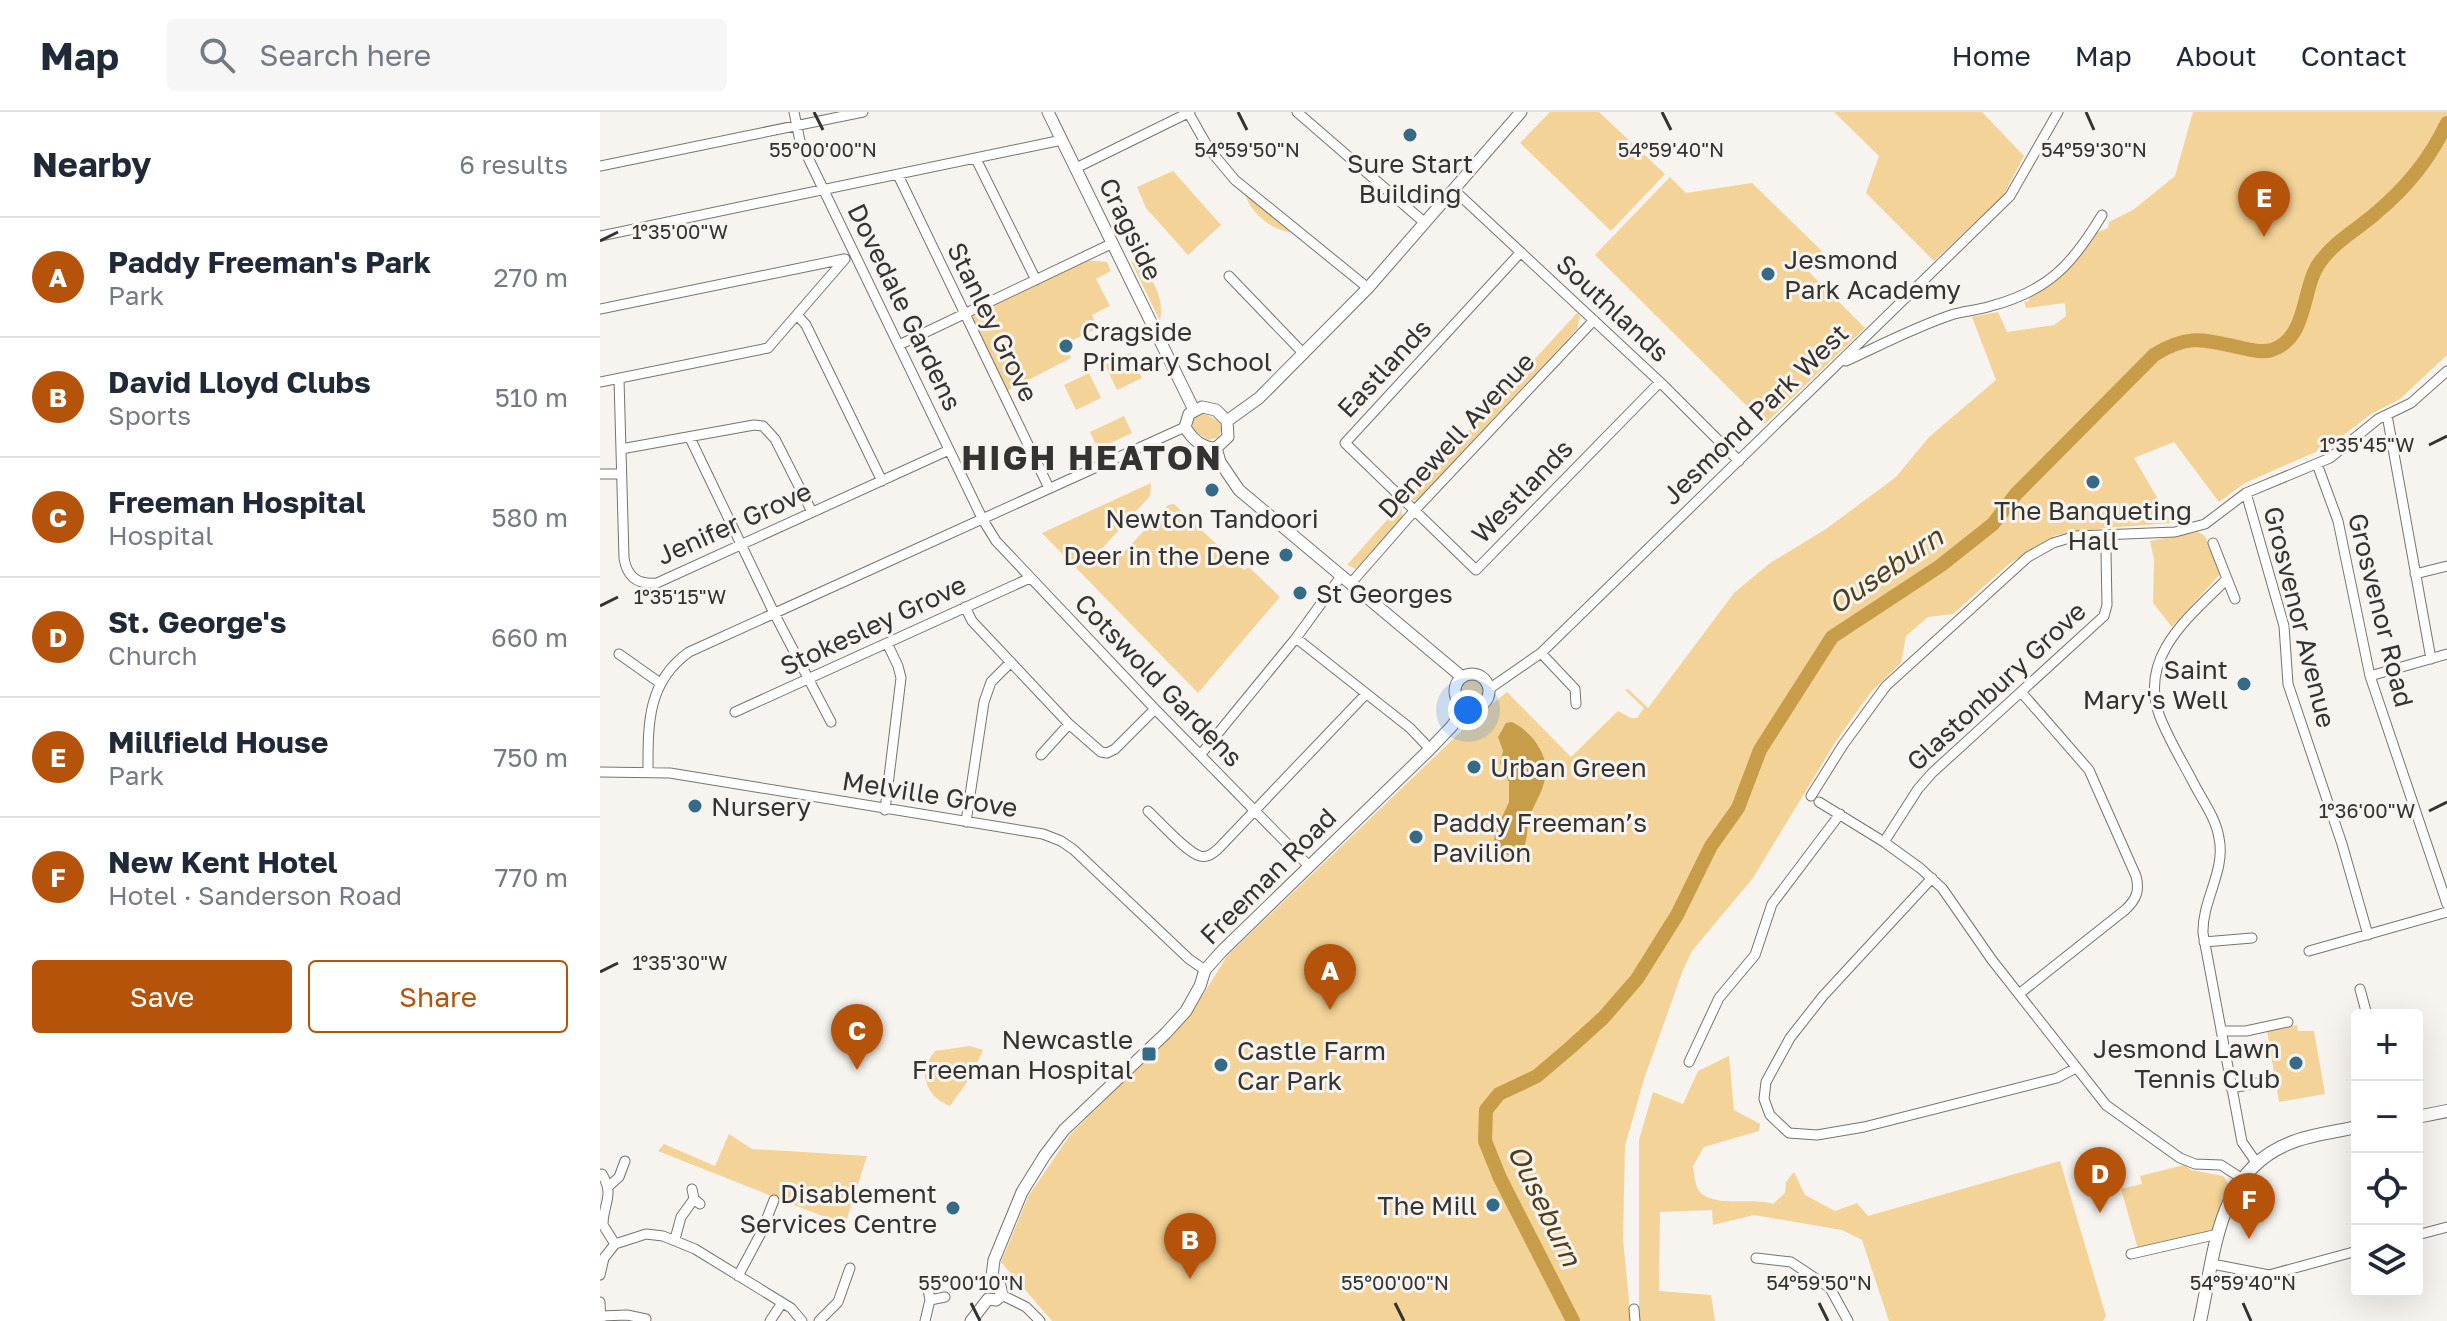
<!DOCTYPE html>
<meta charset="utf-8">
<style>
:root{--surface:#fff;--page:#f6f6f7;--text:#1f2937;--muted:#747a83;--line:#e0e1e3;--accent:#b45309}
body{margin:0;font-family:"Golos Text",sans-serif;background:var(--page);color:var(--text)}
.controls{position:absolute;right:24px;bottom:24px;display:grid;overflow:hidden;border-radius:8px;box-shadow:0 8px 32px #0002}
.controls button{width:72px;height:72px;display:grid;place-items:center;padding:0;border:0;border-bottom:2px solid var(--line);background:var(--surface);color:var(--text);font:40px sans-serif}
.you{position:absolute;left:868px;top:598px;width:28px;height:28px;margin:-20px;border:6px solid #fff;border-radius:50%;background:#1a73e8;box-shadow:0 0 0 12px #1a73e833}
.badge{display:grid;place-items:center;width:52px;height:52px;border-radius:50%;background:var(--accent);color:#fff;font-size:26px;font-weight:700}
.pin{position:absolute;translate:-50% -66px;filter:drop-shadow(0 2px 4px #0008)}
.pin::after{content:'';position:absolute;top:42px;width:28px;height:24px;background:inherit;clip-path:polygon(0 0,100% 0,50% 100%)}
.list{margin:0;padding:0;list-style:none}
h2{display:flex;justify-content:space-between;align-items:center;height:104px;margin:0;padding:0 32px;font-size:34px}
h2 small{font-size:26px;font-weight:400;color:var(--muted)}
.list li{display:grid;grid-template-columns:52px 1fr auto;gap:24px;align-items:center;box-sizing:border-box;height:120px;padding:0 32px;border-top:2px solid var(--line)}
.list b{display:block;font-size:30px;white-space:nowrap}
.list p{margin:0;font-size:26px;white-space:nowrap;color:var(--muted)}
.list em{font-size:26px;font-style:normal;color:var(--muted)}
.actions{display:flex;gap:16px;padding:24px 32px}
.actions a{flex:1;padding:18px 0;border:2px solid var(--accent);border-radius:8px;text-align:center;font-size:28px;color:var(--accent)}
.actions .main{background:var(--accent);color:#fff}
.icon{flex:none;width:44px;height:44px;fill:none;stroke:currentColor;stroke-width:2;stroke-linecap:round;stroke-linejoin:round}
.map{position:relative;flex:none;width:1847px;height:1209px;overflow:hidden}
header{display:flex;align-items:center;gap:48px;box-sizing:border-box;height:112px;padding:0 40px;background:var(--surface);border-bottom:2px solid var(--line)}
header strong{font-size:38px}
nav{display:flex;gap:44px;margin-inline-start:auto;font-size:28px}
.search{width:560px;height:72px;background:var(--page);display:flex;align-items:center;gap:20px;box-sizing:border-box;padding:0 28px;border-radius:8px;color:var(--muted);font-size:30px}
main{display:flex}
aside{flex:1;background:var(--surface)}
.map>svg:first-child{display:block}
</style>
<header>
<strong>Map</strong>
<div class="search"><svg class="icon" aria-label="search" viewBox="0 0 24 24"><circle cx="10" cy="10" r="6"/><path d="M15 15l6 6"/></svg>Search here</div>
<nav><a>Home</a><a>Map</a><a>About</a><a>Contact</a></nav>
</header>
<main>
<aside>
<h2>Nearby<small>6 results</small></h2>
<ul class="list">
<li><span class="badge">A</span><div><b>Paddy Freeman's Park</b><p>Park</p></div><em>270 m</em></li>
<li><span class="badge">B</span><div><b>David Lloyd Clubs</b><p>Sports</p></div><em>510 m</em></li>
<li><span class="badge">C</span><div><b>Freeman Hospital</b><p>Hospital</p></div><em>580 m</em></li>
<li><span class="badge">D</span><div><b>St. George's</b><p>Church</p></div><em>660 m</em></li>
<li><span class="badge">E</span><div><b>Millfield House</b><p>Park</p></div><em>750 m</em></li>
<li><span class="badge">F</span><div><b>New Kent Hotel</b><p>Hotel · Sanderson Road</p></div><em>770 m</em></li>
</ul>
<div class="actions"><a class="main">Save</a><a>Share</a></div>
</aside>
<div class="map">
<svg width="1847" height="1209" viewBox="0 0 1847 1209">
<rect width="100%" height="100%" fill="#f7f4ef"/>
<!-- green -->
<path fill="#f3d398" d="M950 0H999L1065 62 1011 119 920 31Z
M1234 0H1382L1424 44 1403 84 1334 149 1266 81 1279 44Z
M1593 0H1847V243L1800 287 1771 302 1729 334 1645 371 1619 390 1574 330 1534 346 1572 411 1505 416 1456 423 1409 452 1353 502 1328 505 1306 524 1301 551 1271 580 1236 629 1153 766 1092 839 1083 858 1044 967 1025 1034 1023 1127 1031 1209H452L401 1150 429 1083 470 1023 591 902 627 844 877 604 907 580 971 645 1018 599 1031 606H1037L1044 596 1025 578 1028 577 1048 596 1134 481 1170 451 1226 417 1296 365 1329 325 1396 268 1372 205 1398 200 1407 220 1454 213 1466 204 1465 191 1426 196 1424 190 1429 189V186L1452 172 1478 146 1496 121 1508 116 1509 110 1533 98 1575 64Z
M573 59 621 113 588 143 546 96 537 75Z
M1070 65 1086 81 1152 71 1222 139 1205 156 1265 216 1165 312 995 143Z
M644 79 696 121C673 120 650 102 644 79Z
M484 148 507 150 511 159 496 167 510 194 492 203 498 216 465 232 471 246 407 279 369 203Z
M531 149C552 160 565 186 560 209Z
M977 201 980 205 977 217 822 385 817 389 807 386Z
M530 241 542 266 517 278 505 253Z
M489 261 501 286 476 298 464 273Z
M604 302C613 306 623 308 621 320L617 326 608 328 593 318 592 307Z
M524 304 532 321 498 337 490 320Z
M551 371 550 384 497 442 510 455 568 393 574 392 644 458 649 455 680 485 598 581 442 421Z
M801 392 802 405 756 457 747 453Z
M1598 420 1605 424 1622 460 1572 515 1553 491 1554 448 1550 429Z
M861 579a11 11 0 1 1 22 0a11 11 0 1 1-22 0Z
M1697 913 1698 919H1714L1725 982 1679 990 1667 919Z
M370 934 383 938 372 963 350 994C331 986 325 975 324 955L335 939Z
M1129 944 1134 998 1160 1012 1159 1019 1104 1035 1093 1054C1094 1061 1095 1073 1099 1079 1113 1096 1152 1085 1173 1092L1185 1081 1186 1070 1194 1060 1205 1083 1235 1099 1257 1091 1268 1104 1460 1049 1506 1204 1503 1209H1289L1262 1128 1242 1118 1154 1103 1113 1113 1112 1098 1060 1100 1059 1179 1111 1183 1115 1209H1039V1028L1053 980 1083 992 1098 959Z
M129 1022 152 1037 267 1044 245 1113 58 1039 64 1032 115 1054Z
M1584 1053 1591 1058 1623 1064 1628 1071 1611 1120 1538 1137 1521 1077 1542 1072 1540 1064Z"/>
<!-- water -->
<path fill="#c79d49" d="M912 610C931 619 950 643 945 666 943 681 932 694 929 708 925 725 930 739 910 744L898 738 894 730 895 720 909 690V670L900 651 903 639 898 625 906 611Z"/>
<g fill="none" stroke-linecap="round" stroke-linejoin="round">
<!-- river -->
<path stroke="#c79d49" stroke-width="14" d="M973 1209 900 1066 885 1029 886 998 899 982 937 964 971 935 1003 906 1037 867 1077 803 1111 734 1138 696 1160 638 1232 525 1340 454 1393 412 1416 382 1554 243C1589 221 1604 228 1642 236 1651 238 1662 241 1672 238 1709 225 1701 176 1720 150 1735 129 1757 118 1776 101 1807 75 1829 48 1847 11"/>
<!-- minor casing -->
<g stroke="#76746f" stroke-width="11">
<path id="minor" d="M194 0 200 29 383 408 396 429 555 597 709 754
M588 0 609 37 635 68 768 176
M697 0 825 111
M376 47 436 168
M0 54 263 0
M476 56 590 0
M298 63 449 376
M854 78 1060 270 1139 349
M0 124 462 28
M921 140 745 331 876 458 1060 270
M629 164 704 242
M0 197 244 147
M198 204 206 213 282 369
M299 233 513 131
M1246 249C1281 233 1317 214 1354 202 1366 199 1379 198 1391 194 1448 179 1472 153 1502 103
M19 267 24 446C27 465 38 473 57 471L349 338
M0 270 168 236 245 147
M1787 303 1831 547
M90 326 174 501 231 610
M21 337 154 313 163 314 175 327 212 400
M1717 352 1738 409 1770 564 1847 792
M0 362H21
M1646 381 1684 514 1688 572 1742 732 1768 823
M1613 431 1635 487
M1815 462 1847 454
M1627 467C1589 505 1537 545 1560 605 1569 628 1582 649 1593 670 1602 688 1616 706 1619 726 1626 759 1602 788 1603 821L1642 1030 1656 1050
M752 470 815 398 994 208
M365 495 372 509 469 612 501 640 507 641 515 637 555 597
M696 526 810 616 830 637
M941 541 975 577 976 592
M19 542 60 571
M1770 564 1847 542
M889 577 941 541 1410 84 1458 0
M135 600 430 466
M601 642 696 526 742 463
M441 643 469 612
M48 659C48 612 47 570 89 540L585 315
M0 660 70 661 443 722 461 729 474 738 589 847 605 858
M1211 684 1243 633 1286 574 1428 445 1453 431 1476 424 1575 420 1605 412 1646 381 1730 346 1778 307 1811 291 1847 259
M1219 690 1284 730 1320 756 1342 776 1392 848 1506 993 1580 1046 1595 1052 1621 1053 1641 1066
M285 698 301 566 298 554 287 531
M548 699C560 710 586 740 600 744 608 746 613 741 618 737L766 582
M366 710 384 590 391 570 411 550
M1284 730 1318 677 1332 661 1504 504 1507 493 1506 440
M1332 766 1223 884 1190 926 1166 970 1164 987 1170 1003 1189 1021 1217 1023 1264 1015 1457 966 1476 956
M1604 830 1652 826
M1709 839 1847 800
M1760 877 1767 903
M1419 882 1525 798C1536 788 1540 779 1536 764L1489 658 1422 581
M1621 919H1646L1688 910
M1089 950 1119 886 1155 843 1172 792 1240 702
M1631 976 1664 970
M2 1062C15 1084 3 1091 3 1113L15 1132
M9 1074 19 1065 25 1049
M92 1077 94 1087 100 1092
M1817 1123 1847 1115
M75 1127 81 1105 94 1087
M1531 1142 1618 1122
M1156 1146 1191 1150 1230 1176 1248 1209
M1612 1152 1669 1163 1757 1139
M0 1163 4 1146 15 1132 46 1122 63 1124 95 1137 191 1196 202 1209
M138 1164 162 1119 174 1088
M402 1183 426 1195 440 1209
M330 1188 345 1185
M0 1190 1 1209
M1034 1197 1035 1209
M1 1204 27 1203 46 1207
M170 1209 182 1191
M219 1209 238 1190 250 1156
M325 1209 330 1188 327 1172"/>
</g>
<!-- tertiary casing -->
<g stroke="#76746f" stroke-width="13">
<path id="tertiary" d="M448 0 594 298
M602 295 616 298 627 309 628 325 616 336C602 336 592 327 585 315L589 302Z
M627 309 659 286 768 176 921 0
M616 336 620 350 639 378 862 565
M855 579a17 17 0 1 1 34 0a17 17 0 1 1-34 0Z
M391 1172 394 1148 422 1080 445 1043 464 1018 566 921 586 899 600 874 605 858 622 839 830 637 852 614 865 594
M388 1187 396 1188 402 1183 400 1174 391 1172
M371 1209 388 1187"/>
</g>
<!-- secondary casing -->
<g stroke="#76746f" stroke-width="14">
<path id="secondary" d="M1817 1005 1847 999
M1600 1209C1615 1142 1616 1060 1690 1031 1711 1022 1735 1020 1757 1015"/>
</g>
<!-- minor -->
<use href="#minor" stroke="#fff" stroke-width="9"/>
<!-- tertiary -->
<use href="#tertiary" stroke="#fff" stroke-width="11"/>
<!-- secondary -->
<use href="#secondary" stroke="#fff" stroke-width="12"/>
</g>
<!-- ticks -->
<path fill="none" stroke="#343331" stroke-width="3" d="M214 0 223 18M638 0 647 18M1062 0 1071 18M1486 0 1494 18M0 129 18 120M1829 333 1847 324M0 494 18 485M1829 699 1847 690M0 860 18 851M371 1191 380 1209M795 1191 804 1209M1219 1191 1228 1209M1643 1191 1651 1209"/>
<!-- markers -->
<g fill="#356b86" stroke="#f7f4ef" stroke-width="3">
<circle cx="810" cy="23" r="8"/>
<circle cx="1168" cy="162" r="8"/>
<circle cx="466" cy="234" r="8"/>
<circle cx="1493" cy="370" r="8"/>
<circle cx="612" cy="378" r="8"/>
<circle cx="686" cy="443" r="8"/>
<circle cx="700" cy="481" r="8"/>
<circle cx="1644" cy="572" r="8"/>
<circle cx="874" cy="655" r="8"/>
<circle cx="95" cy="694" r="8"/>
<circle cx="816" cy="725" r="8"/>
<rect x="541" y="934" width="16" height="16" rx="4"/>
<circle cx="1696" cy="951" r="8"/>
<circle cx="621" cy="953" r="8"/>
<circle cx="893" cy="1093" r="8"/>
<circle cx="353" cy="1096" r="8"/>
</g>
<g text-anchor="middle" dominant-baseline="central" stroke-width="6" stroke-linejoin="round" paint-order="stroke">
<!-- poi labels -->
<g font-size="26" fill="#343331" stroke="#f7f4ef" text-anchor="start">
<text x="810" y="51" text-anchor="middle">Sure Start<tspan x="810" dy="30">Building</tspan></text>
<text x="1184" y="147">Jesmond<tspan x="1184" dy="30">Park Academy</tspan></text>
<text x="482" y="219">Cragside<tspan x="482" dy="30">Primary School</tspan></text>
<text x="1493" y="398" text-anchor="middle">The Banqueting<tspan x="1493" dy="30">Hall</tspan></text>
<text x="612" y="406" text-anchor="middle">Newton Tandoori</text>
<text x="670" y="443" text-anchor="end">Deer in the Dene</text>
<text x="716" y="481">St Georges</text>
<text x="1628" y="557" text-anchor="end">Saint<tspan x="1628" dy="30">Mary's Well</tspan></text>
<text x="890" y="655">Urban Green</text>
<text x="111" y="694">Nursery</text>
<text x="832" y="710">Paddy Freeman’s<tspan x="832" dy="30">Pavilion</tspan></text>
<text x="533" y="927" text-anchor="end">Newcastle<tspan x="533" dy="30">Freeman Hospital</tspan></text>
<text x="1680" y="936" text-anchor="end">Jesmond Lawn<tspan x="1680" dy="30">Tennis Club</tspan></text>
<text x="637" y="938">Castle Farm<tspan x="637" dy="30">Car Park</tspan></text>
<text x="337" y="1081" text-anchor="end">Disablement<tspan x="337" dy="30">Services Centre</tspan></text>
<text x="877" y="1093" text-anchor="end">The Mill</text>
</g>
<!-- street labels -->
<g font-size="26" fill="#343331" stroke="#f7f4ef">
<text transform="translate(531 117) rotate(64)">Cragside</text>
<text transform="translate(305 195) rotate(64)">Dovedale Gardens</text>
<text transform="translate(1013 196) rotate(43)">Southlands</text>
<text transform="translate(393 210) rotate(64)">Stanley Grove</text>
<text transform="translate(784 256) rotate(-47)">Eastlands</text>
<text transform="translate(1155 302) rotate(-44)">Jesmond Park West</text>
<text transform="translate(856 323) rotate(-47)">Denewell Avenue</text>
<text transform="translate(922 379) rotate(-46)">Westlands</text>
<text transform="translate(134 411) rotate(-24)">Jenifer Grove</text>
<text transform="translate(1781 498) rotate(76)">Grosvenor Road</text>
<text transform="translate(1700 505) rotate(76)">Grosvenor Avenue</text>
<text transform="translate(273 513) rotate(-25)">Stokesley Grove</text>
<text transform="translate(559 568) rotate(46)">Cotswold Gardens</text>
<text transform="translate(1396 574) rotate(-43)">Glastonbury Grove</text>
<text transform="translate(330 682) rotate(9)">Melville Grove</text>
<text transform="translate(668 764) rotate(-45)">Freeman Road</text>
</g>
<!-- water labels -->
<g font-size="28" font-style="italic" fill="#513e1b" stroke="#f7f4ef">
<text transform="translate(1285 458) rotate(-34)">Ouseburn</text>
<text transform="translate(945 1093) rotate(64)">Ouseburn</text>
</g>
<!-- district labels -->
<g font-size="34" font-weight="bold" letter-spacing="2" fill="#343331" stroke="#f7f4ef">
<text x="492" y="345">HIGH HEATON</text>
</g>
</g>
<g font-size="20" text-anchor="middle" fill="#343331" stroke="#f7f4ef" stroke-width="6" stroke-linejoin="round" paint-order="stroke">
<text x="223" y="45">55°00'00"N</text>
<text x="647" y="45">54°59'50"N</text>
<text x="1071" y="45">54°59'40"N</text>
<text x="1494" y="45">54°59'30"N</text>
<text x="80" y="127">1°35'00"W</text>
<text x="1767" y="340">1°35'45"W</text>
<text x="80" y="492">1°35'15"W</text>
<text x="1767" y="706">1°36'00"W</text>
<text x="80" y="858">1°35'30"W</text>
<text x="371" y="1178">55°00'10"N</text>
<text x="795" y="1178">55°00'00"N</text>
<text x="1219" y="1178">54°59'50"N</text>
<text x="1643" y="1178">54°59'40"N</text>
</g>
</svg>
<div class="controls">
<button>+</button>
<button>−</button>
<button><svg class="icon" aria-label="locate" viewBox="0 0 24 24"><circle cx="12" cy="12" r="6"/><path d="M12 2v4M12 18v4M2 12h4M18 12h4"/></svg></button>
<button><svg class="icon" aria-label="layers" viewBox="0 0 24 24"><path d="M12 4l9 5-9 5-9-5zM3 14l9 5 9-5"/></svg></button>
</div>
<div class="you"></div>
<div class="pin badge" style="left:730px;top:898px">A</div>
<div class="pin badge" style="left:590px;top:1167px">B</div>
<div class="pin badge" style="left:257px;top:958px">C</div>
<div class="pin badge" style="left:1500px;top:1101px">D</div>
<div class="pin badge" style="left:1664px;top:125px">E</div>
<div class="pin badge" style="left:1649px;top:1127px">F</div>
</div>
</main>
